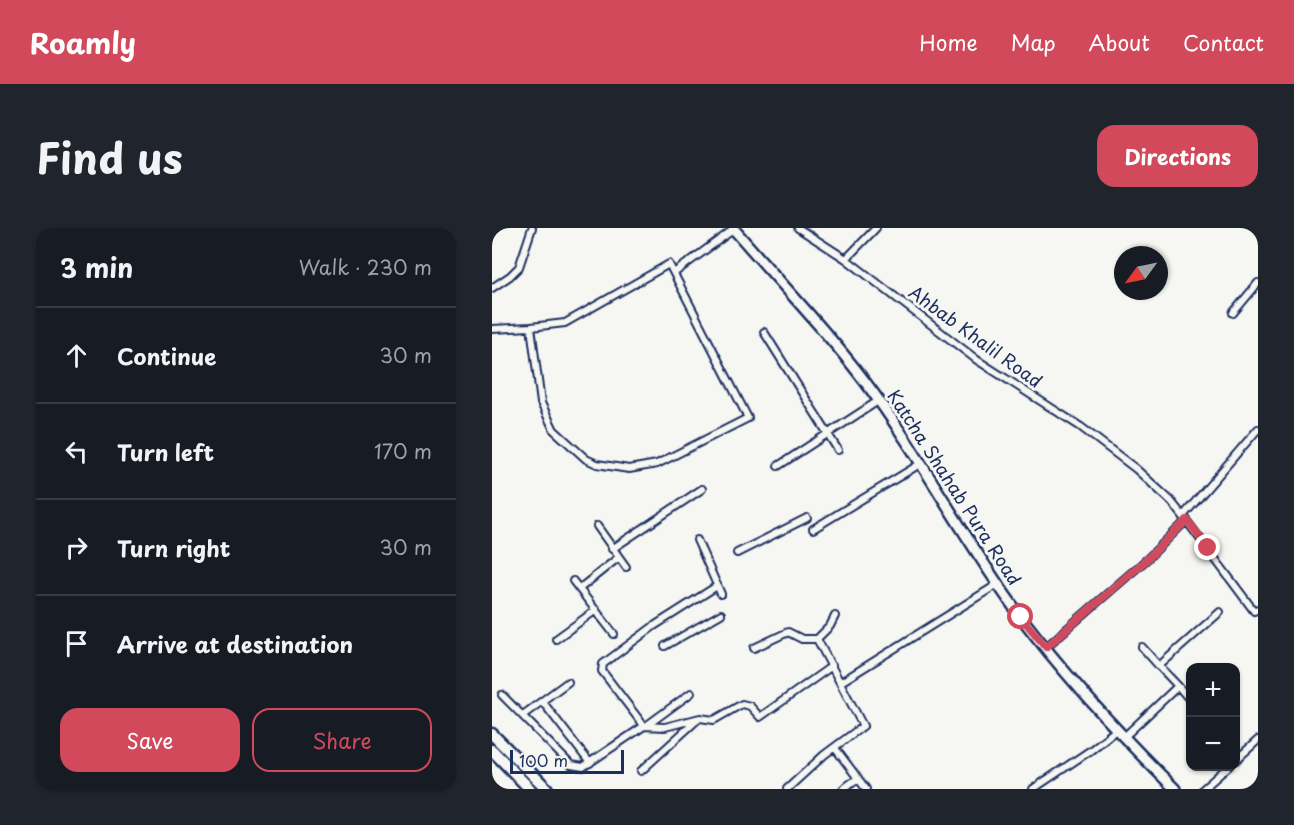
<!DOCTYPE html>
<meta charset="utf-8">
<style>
:root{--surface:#171b24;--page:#20242c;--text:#f1f3f6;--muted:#9ea1a6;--line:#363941;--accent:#d1495b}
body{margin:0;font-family:"Playpen Sans",sans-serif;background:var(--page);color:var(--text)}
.controls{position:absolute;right:18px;bottom:18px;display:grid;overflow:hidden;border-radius:12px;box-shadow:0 2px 4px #0004}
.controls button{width:54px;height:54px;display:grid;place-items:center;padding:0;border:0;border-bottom:2px solid var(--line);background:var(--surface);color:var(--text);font:30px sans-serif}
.compass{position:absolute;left:622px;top:18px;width:54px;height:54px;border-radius:50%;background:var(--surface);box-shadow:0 2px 4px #0004;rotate:237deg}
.scale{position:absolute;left:18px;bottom:15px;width:114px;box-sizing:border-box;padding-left:6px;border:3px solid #1b2f5e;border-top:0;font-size:16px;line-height:21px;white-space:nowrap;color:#1b2f5e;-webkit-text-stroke:4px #f6f6f2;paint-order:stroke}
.stop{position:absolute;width:18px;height:18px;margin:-14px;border:4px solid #d1495b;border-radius:50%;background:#fff}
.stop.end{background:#d1495b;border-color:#fff;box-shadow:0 2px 6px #0008}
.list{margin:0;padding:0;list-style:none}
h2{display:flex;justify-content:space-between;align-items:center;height:78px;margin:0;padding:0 24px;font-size:26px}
h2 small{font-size:20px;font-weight:400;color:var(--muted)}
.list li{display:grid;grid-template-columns:39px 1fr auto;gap:18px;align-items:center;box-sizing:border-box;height:96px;padding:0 24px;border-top:2px solid var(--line)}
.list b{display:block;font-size:22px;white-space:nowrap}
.list em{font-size:20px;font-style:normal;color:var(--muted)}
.actions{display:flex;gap:12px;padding:18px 24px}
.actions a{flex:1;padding:14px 0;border:2px solid var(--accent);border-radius:18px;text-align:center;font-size:21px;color:var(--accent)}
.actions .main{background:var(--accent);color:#fff}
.icon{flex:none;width:33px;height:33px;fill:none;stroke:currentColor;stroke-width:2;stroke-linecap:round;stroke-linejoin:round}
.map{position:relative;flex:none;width:766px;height:561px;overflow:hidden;border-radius:18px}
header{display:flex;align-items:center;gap:36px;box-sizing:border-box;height:84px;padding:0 30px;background:var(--accent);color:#fff}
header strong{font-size:28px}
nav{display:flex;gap:33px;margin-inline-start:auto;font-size:21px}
.intro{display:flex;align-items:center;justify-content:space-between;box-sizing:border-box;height:144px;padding:0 36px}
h1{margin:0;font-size:42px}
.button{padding:15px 27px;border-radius:18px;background:var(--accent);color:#fff;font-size:21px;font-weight:700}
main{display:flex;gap:36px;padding:0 36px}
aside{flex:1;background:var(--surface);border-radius:18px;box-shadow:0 2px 4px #0004}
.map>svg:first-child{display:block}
</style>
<header>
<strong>Roamly</strong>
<nav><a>Home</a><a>Map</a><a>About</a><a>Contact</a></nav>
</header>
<div class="intro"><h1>Find us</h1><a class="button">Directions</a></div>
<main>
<aside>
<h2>3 min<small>Walk · 230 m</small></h2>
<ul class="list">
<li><svg class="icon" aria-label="ahead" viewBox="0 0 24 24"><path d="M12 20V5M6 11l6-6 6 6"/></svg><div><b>Continue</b></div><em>30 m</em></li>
<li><svg class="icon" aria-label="left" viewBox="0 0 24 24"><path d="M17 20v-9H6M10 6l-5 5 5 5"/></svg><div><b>Turn left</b></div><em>170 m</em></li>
<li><svg class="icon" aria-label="right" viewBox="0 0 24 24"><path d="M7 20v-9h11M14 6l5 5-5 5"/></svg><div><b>Turn right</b></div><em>30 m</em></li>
<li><svg class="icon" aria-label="arrive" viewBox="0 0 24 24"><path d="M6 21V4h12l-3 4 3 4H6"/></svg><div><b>Arrive at destination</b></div></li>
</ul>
<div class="actions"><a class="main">Save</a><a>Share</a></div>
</aside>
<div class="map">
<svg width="766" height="561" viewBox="0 0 766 561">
<rect width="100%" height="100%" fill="#f6f6f2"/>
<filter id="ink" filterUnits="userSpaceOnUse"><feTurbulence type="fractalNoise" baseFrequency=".0167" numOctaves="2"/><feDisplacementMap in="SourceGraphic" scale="12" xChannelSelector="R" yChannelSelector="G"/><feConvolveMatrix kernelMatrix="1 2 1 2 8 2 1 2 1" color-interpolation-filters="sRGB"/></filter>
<g filter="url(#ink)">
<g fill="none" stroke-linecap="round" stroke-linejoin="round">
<!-- street casing -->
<g stroke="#1b2f5e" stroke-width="10">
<path id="street" d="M306 0 354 31 485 132 589 199 644 241 679 273 691 288 762 383 766 381
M354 31 384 0
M182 45 242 1
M0 60 18 48 27 39 40 0
M741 85 766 55
M0 101 39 99 73 95 177 36 256 190 165 236 137 241 105 236 94 231 62 202 49 175 39 99
M272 104 346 222
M286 238 386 173
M691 288 766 201
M105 298 134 339
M321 301 428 236
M205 312 229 366
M120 321 210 261
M245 325 315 290
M81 353 122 406
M87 361 127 329
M64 411 104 382
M173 418 229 386
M554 419 654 332 695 292
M650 419 667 438
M262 420 296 404 310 411H325L338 398 343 388
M349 454 506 356
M686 458 698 472
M10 467 79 537 91 539 152 498 173 499 208 490 222 492 250 476 258 478 268 489 340 438
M50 473 98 535
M31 487 76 454
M152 498 110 443 111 436 162 398 225 358
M154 498 199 465
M631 510 686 458 667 438 728 384
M343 520 374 561
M744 532 766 512
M149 543 206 491
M295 561 332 527 371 498 325 411
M351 561 366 550
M541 561 599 522 624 502
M711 561 737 538"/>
</g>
<!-- secondary casing -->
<g stroke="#1b2f5e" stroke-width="14">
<path id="secondary" d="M241 0C284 51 331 98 371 151 429 227 472 313 529 389 576 451 628 507 683 561"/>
</g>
<!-- primary casing -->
<g stroke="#1b2f5e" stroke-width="15">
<path id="primary" d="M0 506 55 561
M0 522 38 561"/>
</g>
<!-- street -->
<use href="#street" stroke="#f6f6f2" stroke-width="6"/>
<!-- secondary -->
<use href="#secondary" stroke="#f6f6f2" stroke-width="9"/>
<!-- primary -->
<use href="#primary" stroke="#f6f6f2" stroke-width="10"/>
</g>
</g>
<g fill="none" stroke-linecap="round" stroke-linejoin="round" filter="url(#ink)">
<!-- route -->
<path stroke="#d1495b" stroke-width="8" d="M529 389 554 419 654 332 695 292 716 320"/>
</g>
<g text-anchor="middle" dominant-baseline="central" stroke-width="6" stroke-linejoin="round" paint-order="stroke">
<!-- street labels -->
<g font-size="18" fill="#1b2f5e" stroke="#f6f6f2">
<text transform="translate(484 108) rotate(36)">Ahbab Khalil Road</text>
<text transform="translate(463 259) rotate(57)">Katcha Shahab Pura Road</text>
</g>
</g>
</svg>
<div class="controls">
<button>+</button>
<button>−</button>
</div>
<svg class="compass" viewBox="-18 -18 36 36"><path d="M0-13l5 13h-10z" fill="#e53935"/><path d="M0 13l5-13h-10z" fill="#9ea1a6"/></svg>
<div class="scale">100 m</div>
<div class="stop" style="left:529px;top:389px"></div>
<div class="stop end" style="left:716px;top:320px"></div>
</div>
</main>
